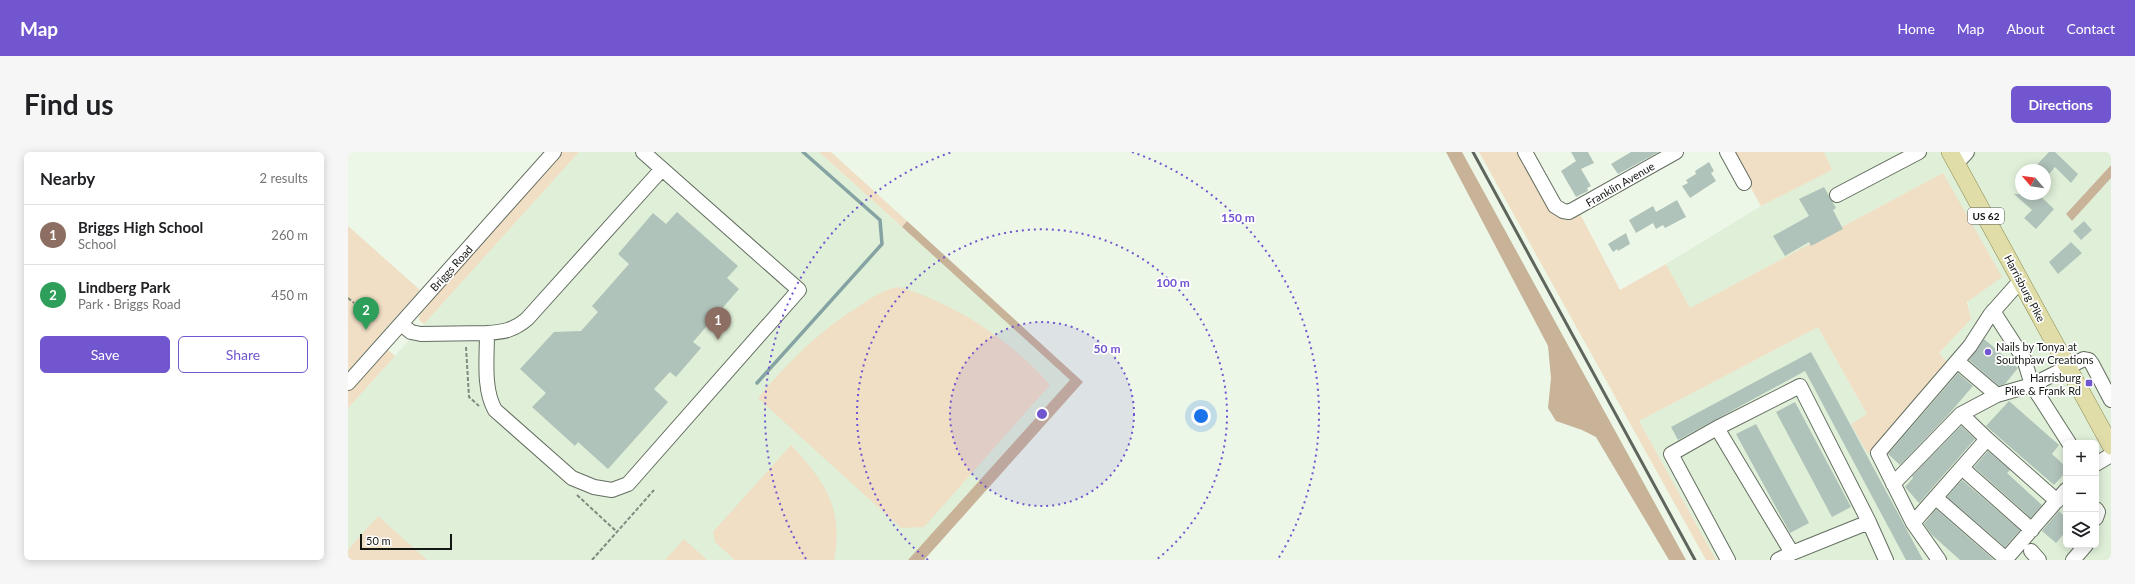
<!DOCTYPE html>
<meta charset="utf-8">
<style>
:root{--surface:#fff;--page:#f6f6f6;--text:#202124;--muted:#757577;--line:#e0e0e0;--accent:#7256cf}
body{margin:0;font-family:Lato,sans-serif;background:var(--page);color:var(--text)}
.controls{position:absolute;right:12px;bottom:12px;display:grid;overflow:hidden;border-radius:6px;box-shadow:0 2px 10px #0003}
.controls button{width:36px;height:36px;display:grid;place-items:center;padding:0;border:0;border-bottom:1px solid var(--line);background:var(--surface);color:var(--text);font:20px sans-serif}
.compass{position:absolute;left:1667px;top:12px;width:36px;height:36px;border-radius:50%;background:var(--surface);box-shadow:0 2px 10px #0003;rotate:299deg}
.scale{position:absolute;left:12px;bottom:10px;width:92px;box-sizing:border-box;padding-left:4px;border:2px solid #131712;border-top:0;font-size:11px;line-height:14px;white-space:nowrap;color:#131712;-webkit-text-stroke:3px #fff;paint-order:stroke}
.you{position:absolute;left:853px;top:264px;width:14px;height:14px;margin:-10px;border:3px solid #fff;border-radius:50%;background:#1a73e8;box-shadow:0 0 0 6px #1a73e833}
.badge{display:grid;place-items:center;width:26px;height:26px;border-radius:50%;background:var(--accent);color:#fff;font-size:13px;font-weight:700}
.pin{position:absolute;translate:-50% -33px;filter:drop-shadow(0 1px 2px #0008)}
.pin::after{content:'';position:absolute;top:21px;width:14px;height:12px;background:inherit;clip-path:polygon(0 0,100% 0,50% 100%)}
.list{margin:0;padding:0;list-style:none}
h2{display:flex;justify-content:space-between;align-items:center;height:52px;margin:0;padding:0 16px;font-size:17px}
h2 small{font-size:13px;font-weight:400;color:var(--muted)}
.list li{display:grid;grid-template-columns:26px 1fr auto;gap:12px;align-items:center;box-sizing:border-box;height:60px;padding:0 16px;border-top:1px solid var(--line)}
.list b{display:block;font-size:15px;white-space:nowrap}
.list p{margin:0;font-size:13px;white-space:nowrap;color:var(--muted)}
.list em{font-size:13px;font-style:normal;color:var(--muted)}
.actions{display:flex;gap:8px;padding:12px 16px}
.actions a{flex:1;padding:9px 0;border:1px solid var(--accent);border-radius:6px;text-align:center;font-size:14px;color:var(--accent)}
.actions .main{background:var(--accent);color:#fff}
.icon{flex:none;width:22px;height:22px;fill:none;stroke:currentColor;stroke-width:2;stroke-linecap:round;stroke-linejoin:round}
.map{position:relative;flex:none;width:1763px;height:408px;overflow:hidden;border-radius:6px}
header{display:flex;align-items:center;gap:24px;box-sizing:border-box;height:56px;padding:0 20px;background:var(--accent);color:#fff}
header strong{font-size:19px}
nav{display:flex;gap:22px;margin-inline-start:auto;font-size:14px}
.intro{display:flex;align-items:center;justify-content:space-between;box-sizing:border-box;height:96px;padding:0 24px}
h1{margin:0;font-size:28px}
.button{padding:10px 18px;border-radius:6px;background:var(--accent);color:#fff;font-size:14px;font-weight:700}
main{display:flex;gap:24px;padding:0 24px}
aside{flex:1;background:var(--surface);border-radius:6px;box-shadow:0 2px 10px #0003}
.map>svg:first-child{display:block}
</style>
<header>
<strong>Map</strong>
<nav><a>Home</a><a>Map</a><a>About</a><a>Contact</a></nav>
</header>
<div class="intro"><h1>Find us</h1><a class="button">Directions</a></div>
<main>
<aside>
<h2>Nearby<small>2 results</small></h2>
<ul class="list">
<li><span class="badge" style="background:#8d6e63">1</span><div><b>Briggs High School</b><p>School</p></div><em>260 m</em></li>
<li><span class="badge" style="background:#2e9e5b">2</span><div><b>Lindberg Park</b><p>Park · Briggs Road</p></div><em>450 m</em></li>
</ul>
<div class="actions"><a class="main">Save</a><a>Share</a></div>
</aside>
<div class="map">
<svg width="1763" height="408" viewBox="0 0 1763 408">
<rect width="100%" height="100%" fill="#ecf7e7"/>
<!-- built -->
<path fill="#dfefd8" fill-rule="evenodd" d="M231 0H471L722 228 560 408H0V256Z
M1476 0H1763V13L1718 62 1724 69 1763 26V408H1368L1291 269 1470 175 1519 262V301L1599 210 1591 201 1623 167 1595 21 1342 156 1318 112 1413 54 1484 18ZM1673 18H1697V42H1673ZM1718 291H1748V393H1718Z"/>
<!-- green -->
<path fill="#f0dec5" d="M212 0H231L76 172 71 168 72 156Z
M471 0H483L559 69 554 75Z
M1131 0H1171L1199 51 1232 62 1272 138 1318 112 1342 156 1595 21 1654 125 1619 150 1623 167 1591 201 1599 210 1520 302 1503 272 1519 262 1470 175 1291 269 1368 408H1358Z
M1383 0H1476L1484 18 1413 54Z
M0 74 72 138 0 219Z
M551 135C608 152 664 189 702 233L576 375 553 376 410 246C440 210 472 178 513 153 525 145 536 137 551 135Z
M38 196 47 204 0 256V239Z
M443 293C477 329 496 357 486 408H387L367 390 365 380Z
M30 364 79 408H0V398Z
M336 387 359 408H317Z"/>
<!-- forest -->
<path fill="#c8b398" d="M1098 0H1114L1338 408H1321L1248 285 1234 278 1208 269 1200 256 1203 226 1200 194Z
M1763 13V26L1724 69 1718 62Z
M559 69 735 230 576 408H560L722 228 554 75Z"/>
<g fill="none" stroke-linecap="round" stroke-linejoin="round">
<!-- stream -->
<path stroke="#84a3a2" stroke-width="3.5" d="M409 231 534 92 532 68 455 0"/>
</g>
<!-- building -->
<path fill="#b0c3ba" d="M1223 0H1240L1246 11 1233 17 1243 34 1239 36 1240 39 1228 45 1213 19 1228 9Z
M1283 0H1311L1270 22 1263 12Z
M1701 0H1707L1730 22 1723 31 1707 15 1697 27V18H1684Z
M1361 10 1366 19 1363 21 1368 29 1342 46 1334 34 1340 31 1338 28 1348 22 1347 19Z
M1476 35 1488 56 1485 58 1495 77 1463 94 1461 90 1437 104 1425 84 1461 64 1451 47Z
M1666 42H1690L1706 57 1688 77 1676 66 1684 58Z
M1329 48 1338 65 1317 76 1315 73 1308 77 1305 71 1288 81 1281 68 1305 54 1308 60Z
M329 60 390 114 379 126 391 137 345 190 353 196 328 225 322 220 306 237 320 250 260 317 230 290 227 294 184 255 198 241 172 217 206 180 233 179 250 160 244 154 281 112 270 102 305 61 318 72Z
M1736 69 1744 78 1733 88 1725 79Z
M1278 81 1282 92 1270 99 1269 97 1265 100 1260 92Z
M1723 90 1734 101 1710 122 1701 110Z
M1636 187 1670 216 1657 232 1651 234 1621 208Z
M1463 200 1481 233 1575 408H1558L1457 219 1330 288 1323 275Z
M1610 221 1625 234 1600 263 1552 313 1540 302Z
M1661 249 1711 293 1704 302 1718 315V320L1706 333 1638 274Z
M1447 250 1503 355 1484 365 1428 260Z
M1408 272 1461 371 1442 381 1388 282Z
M1613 274 1627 287 1571 351 1557 335 1565 326 1564 324Z
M1640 299 1662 318 1659 321 1694 353 1683 366 1626 315Z
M1614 328 1672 378 1657 395 1599 345Z
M1588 357 1646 408H1612L1583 382 1576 372Z
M1711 359 1718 366V379L1708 391 1694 379Z"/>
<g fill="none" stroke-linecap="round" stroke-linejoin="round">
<!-- minor casing -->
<g stroke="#646e60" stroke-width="16">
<path id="minor" d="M1177 0 1207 54 1215 59 1221 60 1328 0
M1379 0 1396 31
M1609 11 1619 0
M1489 43 1571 0
M1645 159 1676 207 1684 233 1721 291
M53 172 63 180 73 182 139 181C139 206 135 237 147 258L224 326 246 335 264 338 280 332 451 138 295 0
M139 181C156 180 166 178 179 167L314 17
M1609 209 1649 243
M0 231 206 0
M1613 262 1639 287
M1369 276 1444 401 1430 408
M1748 312 1763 303
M1614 316 1684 378
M1545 332 1613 262 1649 243 1684 233 1736 207 1741 208 1744 212 1763 248
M1588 346 1658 407
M1748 357 1750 360 1748 366
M1565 371 1639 287 1709 349
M1683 399 1691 408
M1444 401 1521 370
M1380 408 1323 302 1369 276 1452 234 1521 370 1538 408
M1591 408 1565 371 1530 301 1622 194 1642 163 1673 128
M1657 408 1718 338
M1725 408 1738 393"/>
</g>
<!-- major casing -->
<g stroke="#8b894e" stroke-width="18">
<path id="major" d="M1602 0 1763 294"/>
</g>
<!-- path -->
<path stroke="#81897e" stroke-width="2" stroke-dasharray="4 2" stroke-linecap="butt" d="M0 146 6 151
M118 195 121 245 131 254
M229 343 269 380
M244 408 306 338"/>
<!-- minor -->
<use href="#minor" stroke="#fff" stroke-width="14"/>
<!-- major -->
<use href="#major" stroke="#e0dda9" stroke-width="17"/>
<!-- rail -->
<path stroke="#5e655c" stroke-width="3" d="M1125 0 1347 408"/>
</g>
<!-- distance rings -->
<circle cx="694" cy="262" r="92" fill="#7256cf" fill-opacity=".12"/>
<g fill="none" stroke="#7256cf" stroke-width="2" stroke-dasharray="2 4">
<circle cx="694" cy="262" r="92"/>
<path d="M580 408A185 185 0 1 1 808 408"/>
<path d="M458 407A277 277 0 0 1 604 0M784 0A277 277 0 0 1 930 407"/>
</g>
<!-- markers -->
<g fill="#7256cf" stroke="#fff" stroke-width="1.5">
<circle cx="1640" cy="200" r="4"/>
<rect x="1737" y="227" width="8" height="8" rx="2"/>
</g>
<g text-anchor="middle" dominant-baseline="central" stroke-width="3.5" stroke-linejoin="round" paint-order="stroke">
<!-- shield labels -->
<rect fill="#fff" stroke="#5a5d59" stroke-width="1" x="1620" y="56" width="36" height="16" rx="3"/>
<g font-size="10" font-weight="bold" fill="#131712">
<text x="1638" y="64">US 62</text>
</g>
<!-- street labels -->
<g font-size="11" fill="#131712" stroke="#fff">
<text transform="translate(1272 32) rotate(-30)">Franklin Avenue</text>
<text transform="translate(103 116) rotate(-48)">Briggs Road</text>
<text transform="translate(1677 136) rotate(62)">Harrisburg Pike</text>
</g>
<!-- poi labels -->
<g font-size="11" fill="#131712" stroke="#fff" text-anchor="start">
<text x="1648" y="194">Nails by Tonya at<tspan x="1648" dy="13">Southpaw Creations</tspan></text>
<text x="1733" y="225" text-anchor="end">Harrisburg<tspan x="1733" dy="13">Pike &amp; Frank Rd</tspan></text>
</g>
</g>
<circle cx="694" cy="262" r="6" fill="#7256cf" stroke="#fff" stroke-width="2"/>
<g font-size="12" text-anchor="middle" font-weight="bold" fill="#7256cf" stroke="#fff" stroke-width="3.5" stroke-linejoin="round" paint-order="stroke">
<text x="890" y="70">150 m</text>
<text x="825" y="135">100 m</text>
<text x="759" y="201">50 m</text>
</g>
</svg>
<div class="controls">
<button>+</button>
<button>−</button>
<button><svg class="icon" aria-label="layers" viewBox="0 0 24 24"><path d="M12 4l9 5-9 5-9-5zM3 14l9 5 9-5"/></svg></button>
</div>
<svg class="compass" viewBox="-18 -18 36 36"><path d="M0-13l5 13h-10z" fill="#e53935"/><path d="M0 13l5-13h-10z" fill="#757577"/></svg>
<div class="scale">50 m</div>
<div class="you"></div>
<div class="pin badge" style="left:370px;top:188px;background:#8d6e63">1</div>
<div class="pin badge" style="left:18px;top:178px;background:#2e9e5b">2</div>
</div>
</main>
